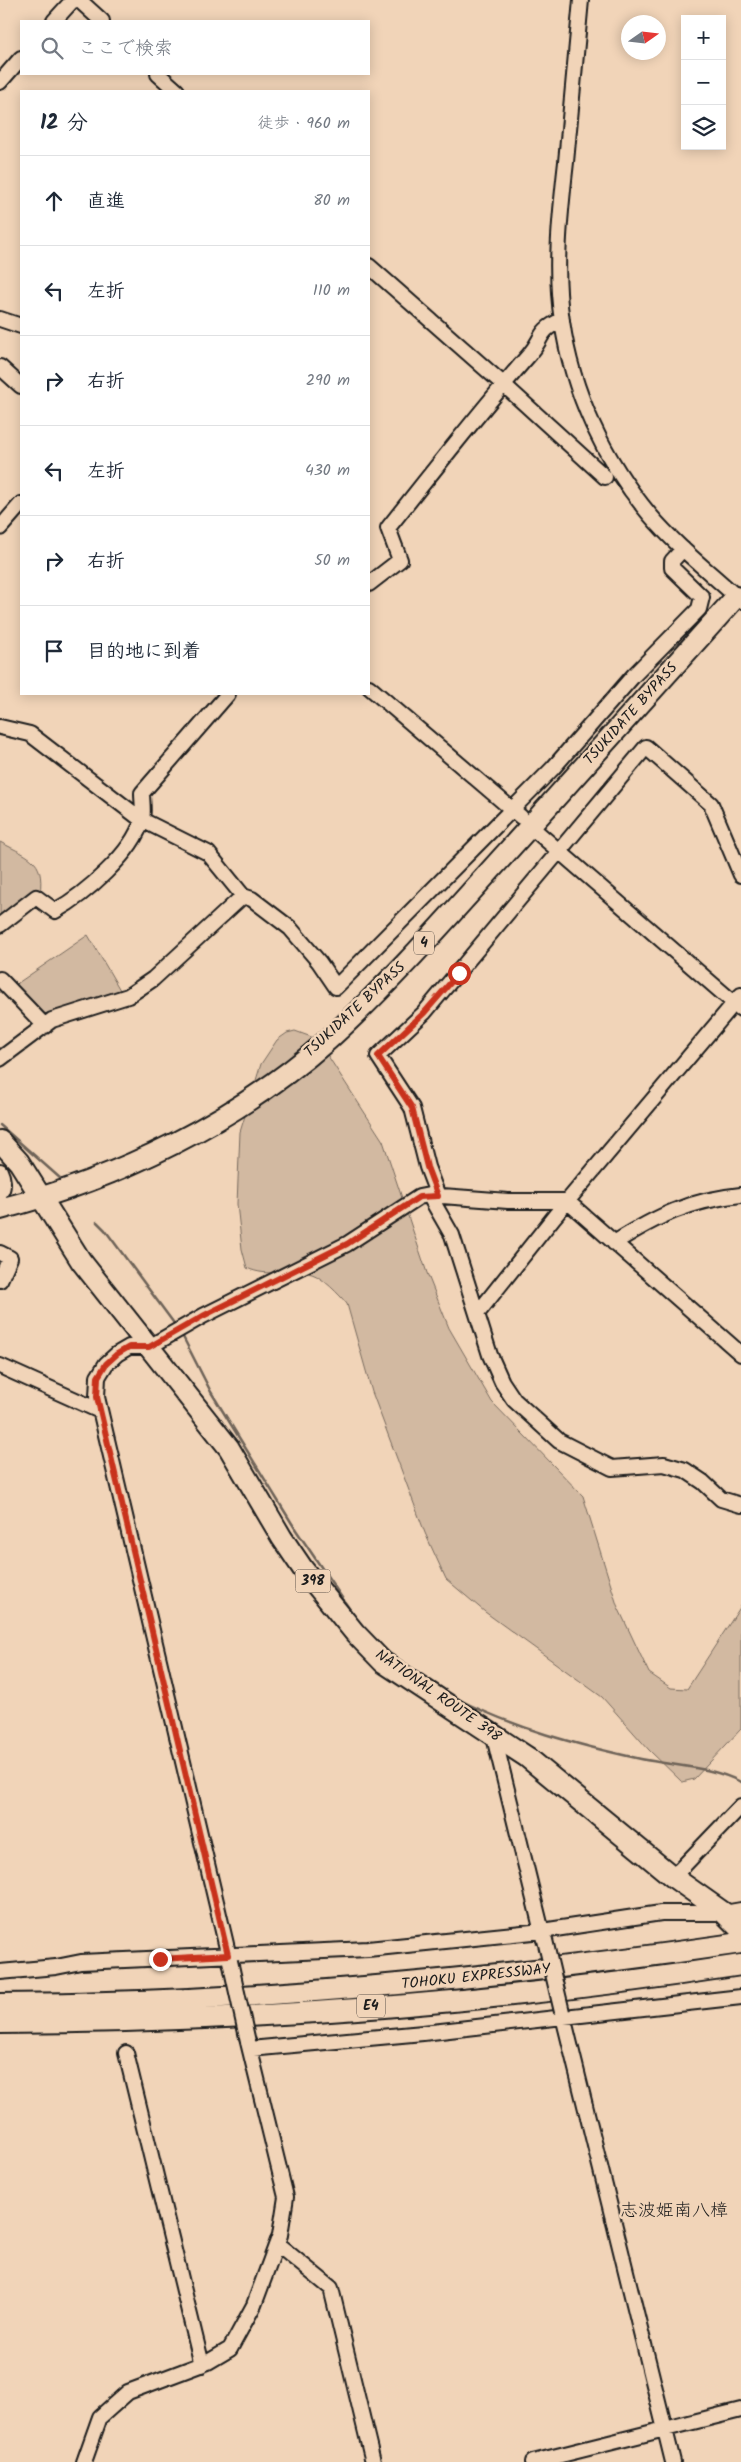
<!DOCTYPE html>
<html lang="ja">
<meta charset="utf-8">
<style>
:root{--surface:#fff;--page:#f2f2f3;--text:#1f2937;--muted:#747a83;--line:#e0e1e3}
body{margin:0;font-family:Kalam,"Klee One",sans-serif;background:var(--page);color:var(--text)}
.controls{position:absolute;right:15px;top:15px;display:grid;overflow:hidden;border-radius:0px;box-shadow:0 2px 12px #0003}
.controls button{width:45px;height:45px;display:grid;place-items:center;padding:0;border:0;border-bottom:1px solid var(--line);background:var(--surface);color:var(--text);font:25px sans-serif}
.compass{position:absolute;left:621px;top:15px;width:45px;height:45px;border-radius:50%;background:var(--surface);box-shadow:0 2px 12px #0003;rotate:76deg}
.stop{position:absolute;width:15px;height:15px;margin:-11px;border:4px solid #c8321e;border-radius:50%;background:#fff}
.stop.end{background:#c8321e;border-color:#fff;box-shadow:0 1px 5px #0008}
.list{margin:0;padding:0;list-style:none}
h2{display:flex;justify-content:space-between;align-items:center;height:65px;margin:0;padding:0 20px;font-size:21px}
h2 small{font-size:16px;font-weight:400;color:var(--muted)}
.list li{display:grid;grid-template-columns:32px 1fr auto;gap:15px;align-items:center;box-sizing:border-box;height:90px;padding:0 20px;border-top:1px solid var(--line)}
.list b{display:block;font-size:19px;white-space:nowrap}
.list em{font-size:16px;font-style:normal;color:var(--muted)}
.icon{flex:none;width:28px;height:28px;fill:none;stroke:currentColor;stroke-width:2;stroke-linecap:round;stroke-linejoin:round}
.map{position:relative;flex:none;width:741px;height:2462px;overflow:hidden}
.search{position:absolute;background:var(--surface);box-shadow:0 2px 12px #0003;left:20px;top:20px;width:350px;height:55px;display:flex;align-items:center;gap:12px;box-sizing:border-box;padding:0 18px;border-radius:0px;color:var(--muted);font-size:19px}
.panel{position:absolute;background:var(--surface);box-shadow:0 2px 12px #0003;left:20px;top:90px;width:350px;height:605px;border-radius:0px}
.map>svg:first-child{display:block}
</style>
<div class="map">
<svg width="741" height="2462" viewBox="0 0 741 2462">
<rect width="100%" height="100%" fill="#f1d4b8"/>
<filter id="ink" filterUnits="userSpaceOnUse"><feTurbulence type="fractalNoise" baseFrequency=".02" numOctaves="2"/><feDisplacementMap in="SourceGraphic" scale="10" xChannelSelector="R" yChannelSelector="G"/><feConvolveMatrix kernelMatrix="1 2 1 2 8 2 1 2 1" color-interpolation-filters="sRGB"/></filter>
<g filter="url(#ink)">
<!-- green -->
<path fill="#d2b9a1" stroke="#776a5e" d="M0 842C33 859 46 860 39 901L0 919Z
M88 935 120 990 45 1018 15 985Z
M295 1031 317 1039 383 1141 427 1273 449 1328 492 1402 583 1496 617 1605 649 1673 671 1688 687 1689 741 1606V1729L694 1779 682 1782 649 1750 602 1697 485 1612 446 1579 425 1533 372 1392 347 1304C340 1295 322 1277 312 1274 290 1269 268 1278 247 1268L242 1249 237 1204 240 1132 261 1064 277 1040 287 1033Z"/>
<g fill="none" stroke-linecap="round" stroke-linejoin="round">
<!-- stream -->
<path stroke="#6e6358" stroke-width="2.5" d="M0 1125 61 1179
M97 1222 105 1230 176 1326
M181 1333 211 1392 296 1530 357 1620
M456 1698C514 1728 577 1745 641 1759 674 1766 710 1766 741 1782"/>
<!-- minor casing -->
<g stroke="#1c1c1c" stroke-width="18">
<path id="minor" d="M79 0 102 21
M581 0C576 54 571 108 566 162 560 215 554 269 562 321 572 392 604 460 650 515 677 547 711 573 741 601
M54 21 73 0
M158 74 177 91
M0 82 21 58
M369 266 503 384 605 477
M0 319 21 326
M0 367 21 386
M0 528 21 504
M369 584 400 560 388 528C434 470 480 411 529 355 544 338 537 331 562 320
M369 687 521 817
M0 727 30 734 142 820 208 853 243 896 252 899 290 928 319 962 336 987 553 768 634 675 699 609 702 597 672 568V561L683 549
M537 832 741 1009
M0 925 36 897 55 911C84 895 133 853 142 820 144 812 142 801 142 793L228 694
M0 979 45 1026
M0 1059 52 1020 128 996 153 979 243 896
M0 1171C3 1177 5 1187 0 1193
M429 1195 452 1235 490 1355 502 1382 514 1400 559 1441 612 1468 664 1464 685 1470 703 1482 721 1499 741 1505
M438 1196 427 1167 412 1108 378 1056 424 1013 646 747 711 804 741 875
M614 1243C657 1216 690 1200 741 1195
M0 1253 10 1258 0 1280
M477 1314 554 1217 741 995
M0 1366 100 1411
M494 1737 544 1940
M673 1877 741 1806
M230 1961 97 1397 98 1377 106 1364 117 1354 129 1347H149L203 1316 347 1244 419 1197 429 1195 508 1201H567L741 1354
M0 1972 56 1967 81 1962 368 1949 542 1931 661 1913H724L741 1910
M562 2012 673 2462
M250 2049 423 2033 741 1997
M126 2053 202 2365
M277 2244 331 2288 373 2462
M84 2462 100 2417 128 2392 208 2362 230 2349 254 2305 280 2235 286 2197 248 2042
M533 2462 741 2410"/>
</g>
<!-- highway casing -->
<g stroke="#1c1c1c" stroke-width="24">
<path id="highway" d="M0 1141 19 1162 81 1261 229 1448 282 1538 303 1569 355 1633 383 1662 527 1757 673 1877 724 1913 741 1930
M0 1209C118 1179 236 1121 328 1040 392 982 449 916 507 852 584 767 660 682 736 597
M0 2004C249 2003 495 1979 741 1943
M0 2023C247 2022 497 2003 741 1965"/>
</g>
<!-- minor -->
<use href="#minor" stroke="#f1d4b8" stroke-width="14"/>
<!-- highway -->
<use href="#highway" stroke="#f1d4b8" stroke-width="20"/>
<!-- minor-bridge casing -->
<g stroke="#1c1c1c" stroke-width="18" stroke-linecap="butt">
<path id="minor-bridge" d="M545 1940 562 2012
M230 1961 248 2042"/>
</g>
<!-- minor-bridge -->
<use href="#minor-bridge" stroke="#f1d4b8" stroke-width="14"/>
</g>
</g>
<g fill="none" stroke-linecap="round" stroke-linejoin="round" filter="url(#ink)">
<!-- route -->
<path stroke="#c8321e" stroke-width="6" d="M160 1959 228 1955 97 1397 98 1377 106 1364 117 1354 129 1347H149L203 1316 347 1244 419 1197 438 1196 427 1167 412 1108 378 1056 424 1013 459 973"/>
</g>
<g text-anchor="middle" dominant-baseline="central" stroke-width="5" stroke-linejoin="round" paint-order="stroke">
<!-- shield labels -->
<g fill="#f1d4b8" stroke="#5c534b" stroke-width="1">
<rect x="414" y="931.5" width="20" height="23" rx="4"/>
<rect x="295.5" y="1569.5" width="35" height="23" rx="4"/>
<rect x="357" y="1994.5" width="28" height="23" rx="4"/>
</g>
<g font-size="14" font-weight="bold" fill="#1c1c1c">
<text x="424" y="943">4</text>
<text x="313" y="1581">398</text>
<text x="371" y="2006">E4</text>
</g>
<!-- street labels -->
<g font-size="15" fill="#1c1c1c" stroke="#f1d4b8">
<text transform="translate(631 714) rotate(-48)">TSUKIDATE BYPASS</text>
<text transform="translate(355 1010) rotate(-43)">TSUKIDATE BYPASS</text>
<text transform="translate(438 1696) rotate(35)">NATIONAL ROUTE 398</text>
<text transform="translate(476 1977) rotate(-6)">TOHOKU EXPRESSWAY</text>
</g>
<!-- quarter labels -->
<g font-size="18" fill="#1c1c1c" stroke="#f1d4b8">
<text x="674" y="2211">志波姫南八樟</text>
</g>
</g>
</svg>
<div class="controls">
<button>+</button>
<button>−</button>
<button><svg class="icon" aria-label="layers" viewBox="0 0 24 24"><path d="M12 4l9 5-9 5-9-5zM3 14l9 5 9-5"/></svg></button>
</div>
<svg class="compass" viewBox="-18 -18 36 36"><path d="M0-13l5 13h-10z" fill="#e53935"/><path d="M0 13l5-13h-10z" fill="#747a83"/></svg>
<div class="stop" style="left:459px;top:973px"></div>
<div class="stop end" style="left:160px;top:1959px"></div>
<div class="search"><svg class="icon" aria-label="search" viewBox="0 0 24 24"><circle cx="10" cy="10" r="6"/><path d="M15 15l6 6"/></svg>ここで検索</div>
<section class="panel">
<h2>12 分<small>徒歩 · 960 m</small></h2>
<ul class="list">
<li><svg class="icon" aria-label="ahead" viewBox="0 0 24 24"><path d="M12 20V5M6 11l6-6 6 6"/></svg><div><b>直進</b></div><em>80 m</em></li>
<li><svg class="icon" aria-label="left" viewBox="0 0 24 24"><path d="M17 20v-9H6M10 6l-5 5 5 5"/></svg><div><b>左折</b></div><em>110 m</em></li>
<li><svg class="icon" aria-label="right" viewBox="0 0 24 24"><path d="M7 20v-9h11M14 6l5 5-5 5"/></svg><div><b>右折</b></div><em>290 m</em></li>
<li><svg class="icon" aria-label="left" viewBox="0 0 24 24"><path d="M17 20v-9H6M10 6l-5 5 5 5"/></svg><div><b>左折</b></div><em>430 m</em></li>
<li><svg class="icon" aria-label="right" viewBox="0 0 24 24"><path d="M7 20v-9h11M14 6l5 5-5 5"/></svg><div><b>右折</b></div><em>50 m</em></li>
<li><svg class="icon" aria-label="arrive" viewBox="0 0 24 24"><path d="M6 21V4h12l-3 4 3 4H6"/></svg><div><b>目的地に到着</b></div></li>
</ul>
</section>
</div>
